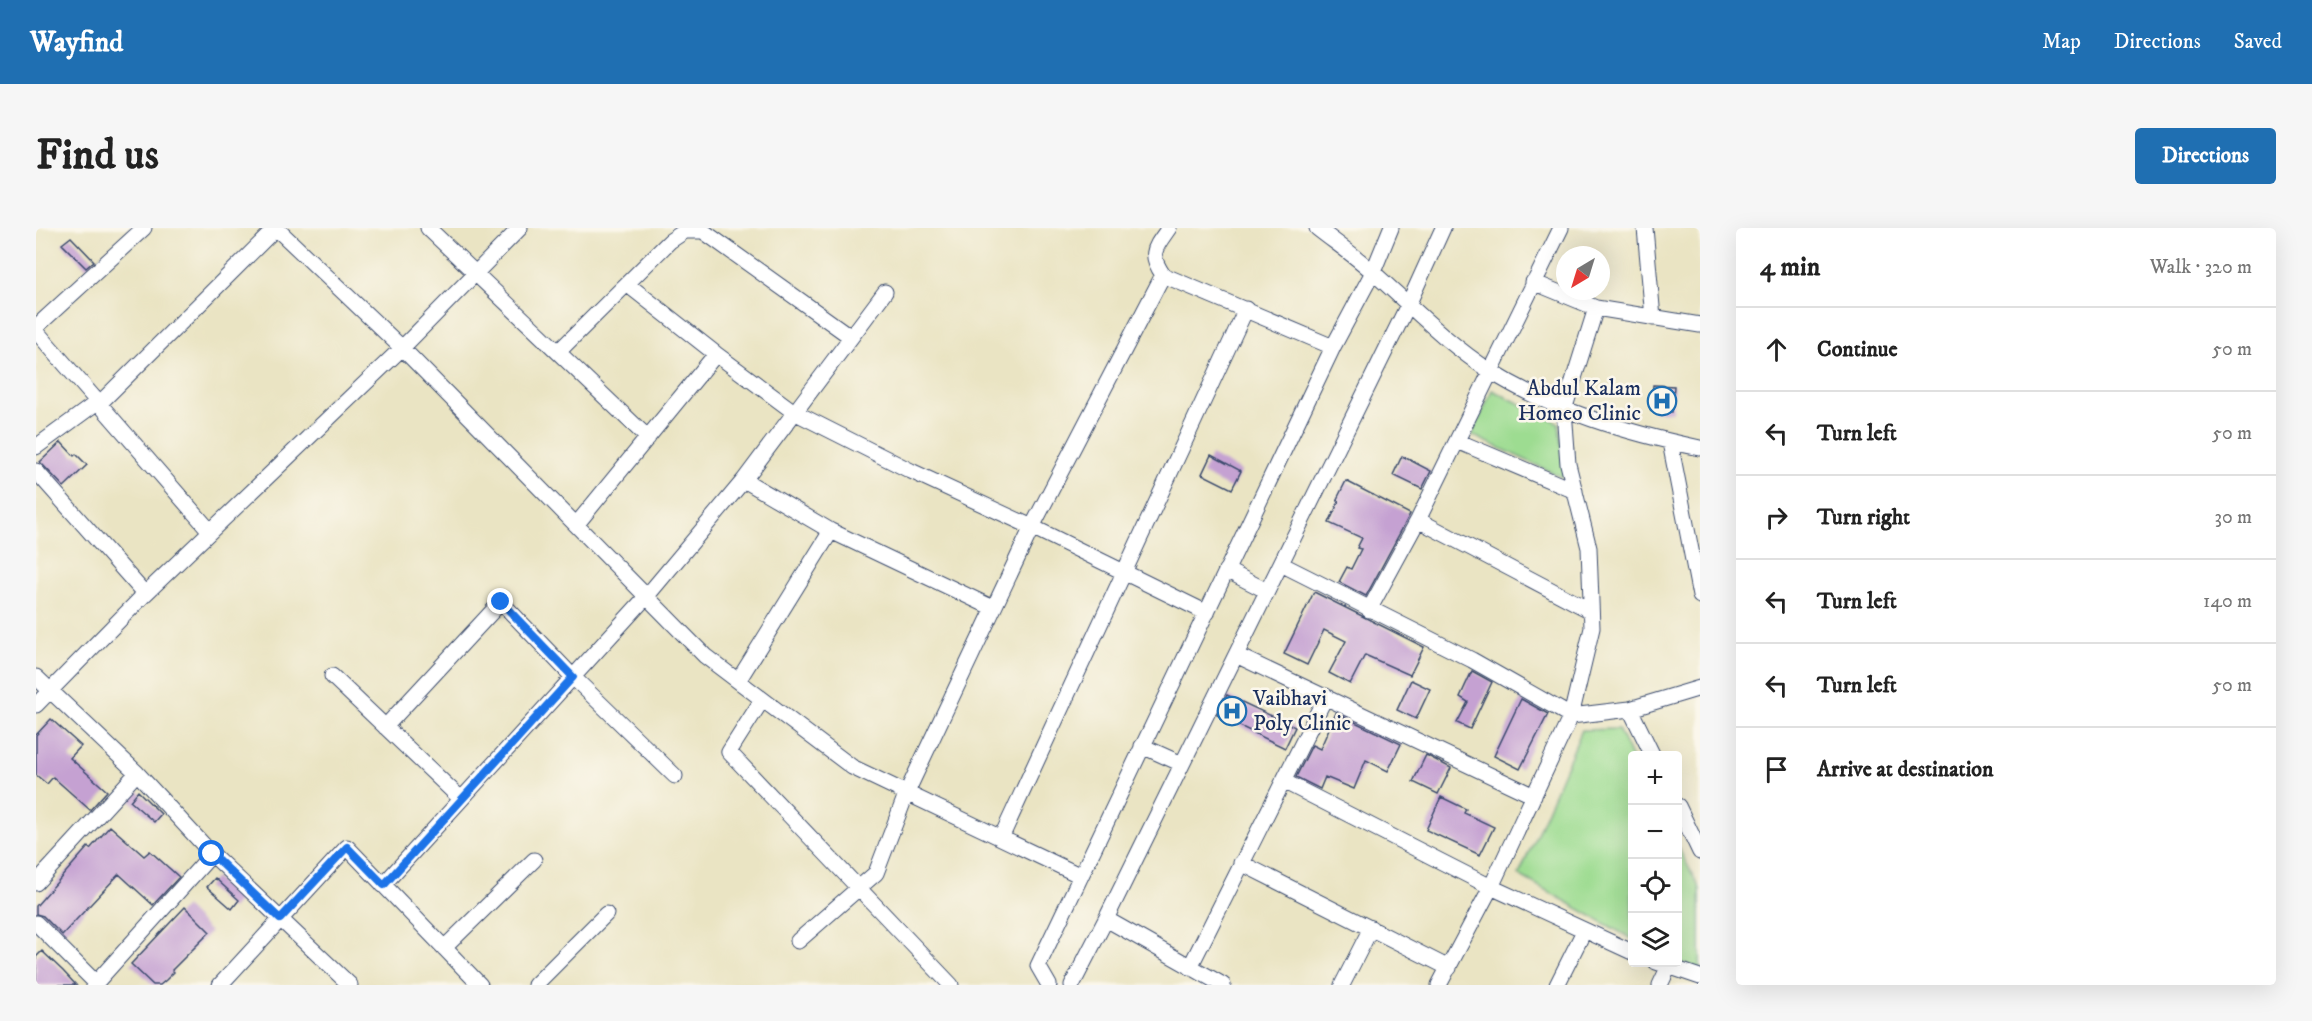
<!DOCTYPE html>
<meta charset="utf-8">
<style>
:root{--surface:#fff;--page:#f6f6f6;--text:#222;--muted:#767676;--line:#e0e0e0;--accent:#1f6fb2}
body{margin:0;font-family:"IM FELL DW Pica",serif;background:var(--page);color:var(--text)}
.controls{position:absolute;right:18px;bottom:18px;display:grid;overflow:hidden;border-radius:6px;box-shadow:0 6px 24px #0002}
.controls button{width:54px;height:54px;display:grid;place-items:center;padding:0;border:0;border-bottom:2px solid var(--line);background:var(--surface);color:var(--text);font:30px sans-serif}
.compass{position:absolute;left:1520px;top:18px;width:54px;height:54px;border-radius:50%;background:var(--surface);box-shadow:0 6px 24px #0002;rotate:218deg}
.stop{position:absolute;width:18px;height:18px;margin:-14px;border:4px solid #1a73e8;border-radius:50%;background:#fff}
.stop.end{background:#1a73e8;border-color:#fff;box-shadow:0 2px 6px #0008}
.list{margin:0;padding:0;list-style:none}
h2{display:flex;justify-content:space-between;align-items:center;height:78px;margin:0;padding:0 24px;font-size:26px}
h2 small{font-size:20px;font-weight:400;color:var(--muted)}
.list li{display:grid;grid-template-columns:39px 1fr auto;gap:18px;align-items:center;box-sizing:border-box;height:84px;padding:0 24px;border-top:2px solid var(--line)}
.list b{display:block;font-size:22px;white-space:nowrap}
.list em{font-size:20px;font-style:normal;color:var(--muted)}
.icon{flex:none;width:33px;height:33px;fill:none;stroke:currentColor;stroke-width:2;stroke-linecap:round;stroke-linejoin:round}
.map{position:relative;flex:none;width:1664px;height:757px;overflow:hidden;border-radius:6px}
header{display:flex;align-items:center;gap:36px;box-sizing:border-box;height:84px;padding:0 30px;background:var(--accent);color:#fff}
header strong{font-size:28px}
nav{display:flex;gap:33px;margin-inline-start:auto;font-size:21px}
.intro{display:flex;align-items:center;justify-content:space-between;box-sizing:border-box;height:144px;padding:0 36px}
h1{margin:0;font-size:42px}
.button{padding:15px 27px;border-radius:6px;background:var(--accent);color:#fff;font-size:21px;font-weight:700}
main{display:flex;gap:36px;padding:0 36px}
aside{flex:1;background:var(--surface);border-radius:6px;box-shadow:0 6px 24px #0002}
.map>svg:first-child{display:block}
</style>
<header>
<strong>Wayfind</strong>
<nav><a>Map</a><a>Directions</a><a>Saved</a></nav>
</header>
<div class="intro"><h1>Find us</h1><a class="button">Directions</a></div>
<main>
<div class="map">
<svg width="1664" height="757" viewBox="0 0 1664 757">
<rect width="100%" height="100%" fill="#fbf7ec"/>
<filter id="ink" filterUnits="userSpaceOnUse"><feTurbulence type="fractalNoise" baseFrequency=".0167" numOctaves="2"/><feDisplacementMap in="SourceGraphic" scale="12" xChannelSelector="R" yChannelSelector="G"/><feConvolveMatrix kernelMatrix="1 2 1 2 8 2 1 2 1" color-interpolation-filters="sRGB"/></filter>
<filter id="wash" filterUnits="userSpaceOnUse"><feTurbulence type="fractalNoise" baseFrequency=".008" numOctaves="4" result="noise"/><feDisplacementMap in="SourceGraphic" scale="24" xChannelSelector="R" yChannelSelector="G"/><feGaussianBlur stdDeviation="1.35" result="paint"/><feColorMatrix in="noise" values="0 0 0 0 0 0 0 0 0 0 0 0 0 0 0 0 0 1.4 0 .05"/><feComposite in="paint" operator="in"/></filter>
<g filter="url(#wash)">
<rect width="100%" height="100%" fill="#eae4c3"/>
<!-- green -->
<path fill="#9ddc91" stroke="#5c8678" stroke-width="1.5" d="M1456 162 1523 195 1528 250 1436 207Z
M1582 501 1596 531V711L1483 647 1546 502Z
M1642 619 1664 661V741L1642 734Z"/>
<g id="blocks">
<!-- building -->
<path fill="#c5a1d2" d="M35 9 58 33 50 40 26 16Z
M1617 157 1638 158 1636 184 1615 183Z
M25 214 38 228 40 226 51 237 28 259 4 234Z
M1175 227 1205 243 1196 261 1166 246Z
M1366 228 1395 243 1386 261 1357 247Z
M1310 253 1374 286 1330 368 1303 354 1311 339 1315 341 1325 321 1321 320 1326 310 1293 295 1303 273 1301 271Z
M1278 364 1388 419 1374 447 1329 427 1314 456 1293 445 1310 413 1288 402 1271 437 1248 426Z
M1436 443 1456 454 1434 501 1421 495 1432 474 1424 469Z
M1375 452 1394 461 1380 491 1361 482Z
M1191 467 1259 499 1249 520 1181 487Z
M1485 471 1512 486 1484 541 1458 528Z
M1300 485 1365 516 1352 543 1330 532 1318 561 1289 549 1284 561 1260 549 1276 517 1284 521Z
M15 491 45 518 34 530 71 563 54 582 17 549 11 556 0 547V507Z
M1390 527 1415 540 1402 566 1377 554Z
M102 563 125 586 118 594 94 573Z
M1405 569 1430 581 1428 585 1458 599 1444 627 1390 602Z
M74 598 108 628 114 623 143 649 117 677 83 646 26 707 7 688 0 686V678L52 619 54 621Z
M179 650 203 672 196 681 171 659Z
M149 679 174 704 136 742 138 744 130 752 124 757H117L95 736Z
M6 723 27 743 40 757H0V729Z"/>
</g>
</g>
<g filter="url(#ink)">
<use href="#blocks" fill-opacity="0" stroke="#3a4a6d" stroke-width="1.5"/>
<g fill="none" stroke-linecap="round" stroke-linejoin="round">
<!-- minor casing -->
<g stroke="#3a4a6d" stroke-width="17">
<path id="minor" d="M240 0 366 120 669 428 816 539 1045 648
M392 0 612 210
M1281 0C1300 15 1321 29 1339 46 1376 79 1412 116 1454 143 1517 183 1592 205 1664 220
M1609 0 1617 90
M1127 47C1112 25 1119 20 1133 0
M1497 54 1560 80 1664 97
M591 56 680 126 758 184 875 243 996 299 871 564 840 645 762 713
M0 99 108 0
M0 103 174 303
M522 124 634 13 649 3H667L815 109
M1421 213 1539 263
M1634 214 1664 368
M0 219 60 175 63 176 240 0
M0 243 109 366
M708 252 795 303 957 380
M1382 292 1555 383
M540 297 680 126
M1245 336 1436 432 1535 488 1594 481 1617 528
M1190 342 1231 363
M1333 382 1382 292 1525 0
M1171 385 996 299 1127 47 1297 119
M1200 427 1498 568
M296 448 425 571
M0 449 101 545 176 626 314 757
M702 453 795 303
M726 472 693 524 915 757
M0 477 109 366 366 120 484 0
M1594 481 1664 460
M349 499 465 374 537 449 639 548
M1106 518 1146 536
M1247 553 1455 659 1596 724
M1642 578 1664 624
M965 610 1210 81
M1205 635 1413 740
M0 655 101 545
M347 657 610 369 708 252 849 64
M0 695 60 755
M408 720 498 632
M1620 734 1664 749
M1154 739 1290 468
M58 757 176 626
M184 757 311 619 444 757
M499 757 570 686
M1013 757 1002 738 1297 119 1337 44 1355 0
M1036 757 1070 691
M1187 757 1070 691 1372 77 1407 0
M1306 757 1335 700
M1403 757 1455 659 1535 488 1556 400 1553 320 1532 236 1528 182 1560 80
M1521 757 1548 703
M1624 757 1632 740"/>
</g>
<!-- minor -->
<use href="#minor" stroke="#fff" stroke-width="15"/>
</g>
</g>
<g fill="none" stroke-linecap="round" stroke-linejoin="round" filter="url(#ink)">
<!-- route -->
<path stroke="#1a73e8" stroke-width="8" d="M176 626 244 691 311 619 348 657 537 449 465 374"/>
</g>
<!-- icons -->
<defs>
<g id="hospital-ring" transform="scale(1.5)"><circle r="9.5" fill="#fbf7ec" stroke="#1f6fb2" stroke-width="1.5"/><path d="M-5-5h3v3.5h4V-5h3V5h-3V1.5h-4V5h-3Z" fill="#1f6fb2"/></g>
</defs>
<g fill-rule="evenodd">
<use href="#hospital-ring" x="1626" y="173"/>
<use href="#hospital-ring" x="1196" y="483"/>
</g>
<g text-anchor="middle" dominant-baseline="central" stroke-width="5" stroke-linejoin="round" paint-order="stroke">
<!-- poi labels -->
<g font-size="22" fill="#1b2f5e" stroke="#fbf7ec" text-anchor="end">
<text x="1605" y="160">Abdul Kalam<tspan x="1605" dy="25">Homeo Clinic</tspan></text>
<text x="1217" y="470" text-anchor="start">Vaibhavi<tspan x="1217" dy="25">Poly Clinic</tspan></text>
</g>
</g>
</svg>
<div class="controls">
<button>+</button>
<button>−</button>
<button><svg class="icon" aria-label="locate" viewBox="0 0 24 24"><circle cx="12" cy="12" r="6"/><path d="M12 2v4M12 18v4M2 12h4M18 12h4"/></svg></button>
<button><svg class="icon" aria-label="layers" viewBox="0 0 24 24"><path d="M12 4l9 5-9 5-9-5zM3 14l9 5 9-5"/></svg></button>
</div>
<svg class="compass" viewBox="-18 -18 36 36"><path d="M0-13l5 13h-10z" fill="#e53935"/><path d="M0 13l5-13h-10z" fill="#767676"/></svg>
<div class="stop" style="left:176px;top:626px"></div>
<div class="stop end" style="left:465px;top:374px"></div>
</div>
<aside>
<h2>4 min<small>Walk · 320 m</small></h2>
<ul class="list">
<li><svg class="icon" aria-label="ahead" viewBox="0 0 24 24"><path d="M12 20V5M6 11l6-6 6 6"/></svg><div><b>Continue</b></div><em>50 m</em></li>
<li><svg class="icon" aria-label="left" viewBox="0 0 24 24"><path d="M17 20v-9H6M10 6l-5 5 5 5"/></svg><div><b>Turn left</b></div><em>50 m</em></li>
<li><svg class="icon" aria-label="right" viewBox="0 0 24 24"><path d="M7 20v-9h11M14 6l5 5-5 5"/></svg><div><b>Turn right</b></div><em>30 m</em></li>
<li><svg class="icon" aria-label="left" viewBox="0 0 24 24"><path d="M17 20v-9H6M10 6l-5 5 5 5"/></svg><div><b>Turn left</b></div><em>140 m</em></li>
<li><svg class="icon" aria-label="left" viewBox="0 0 24 24"><path d="M17 20v-9H6M10 6l-5 5 5 5"/></svg><div><b>Turn left</b></div><em>50 m</em></li>
<li><svg class="icon" aria-label="arrive" viewBox="0 0 24 24"><path d="M6 21V4h12l-3 4 3 4H6"/></svg><div><b>Arrive at destination</b></div></li>
</ul>
</aside>
</main>
